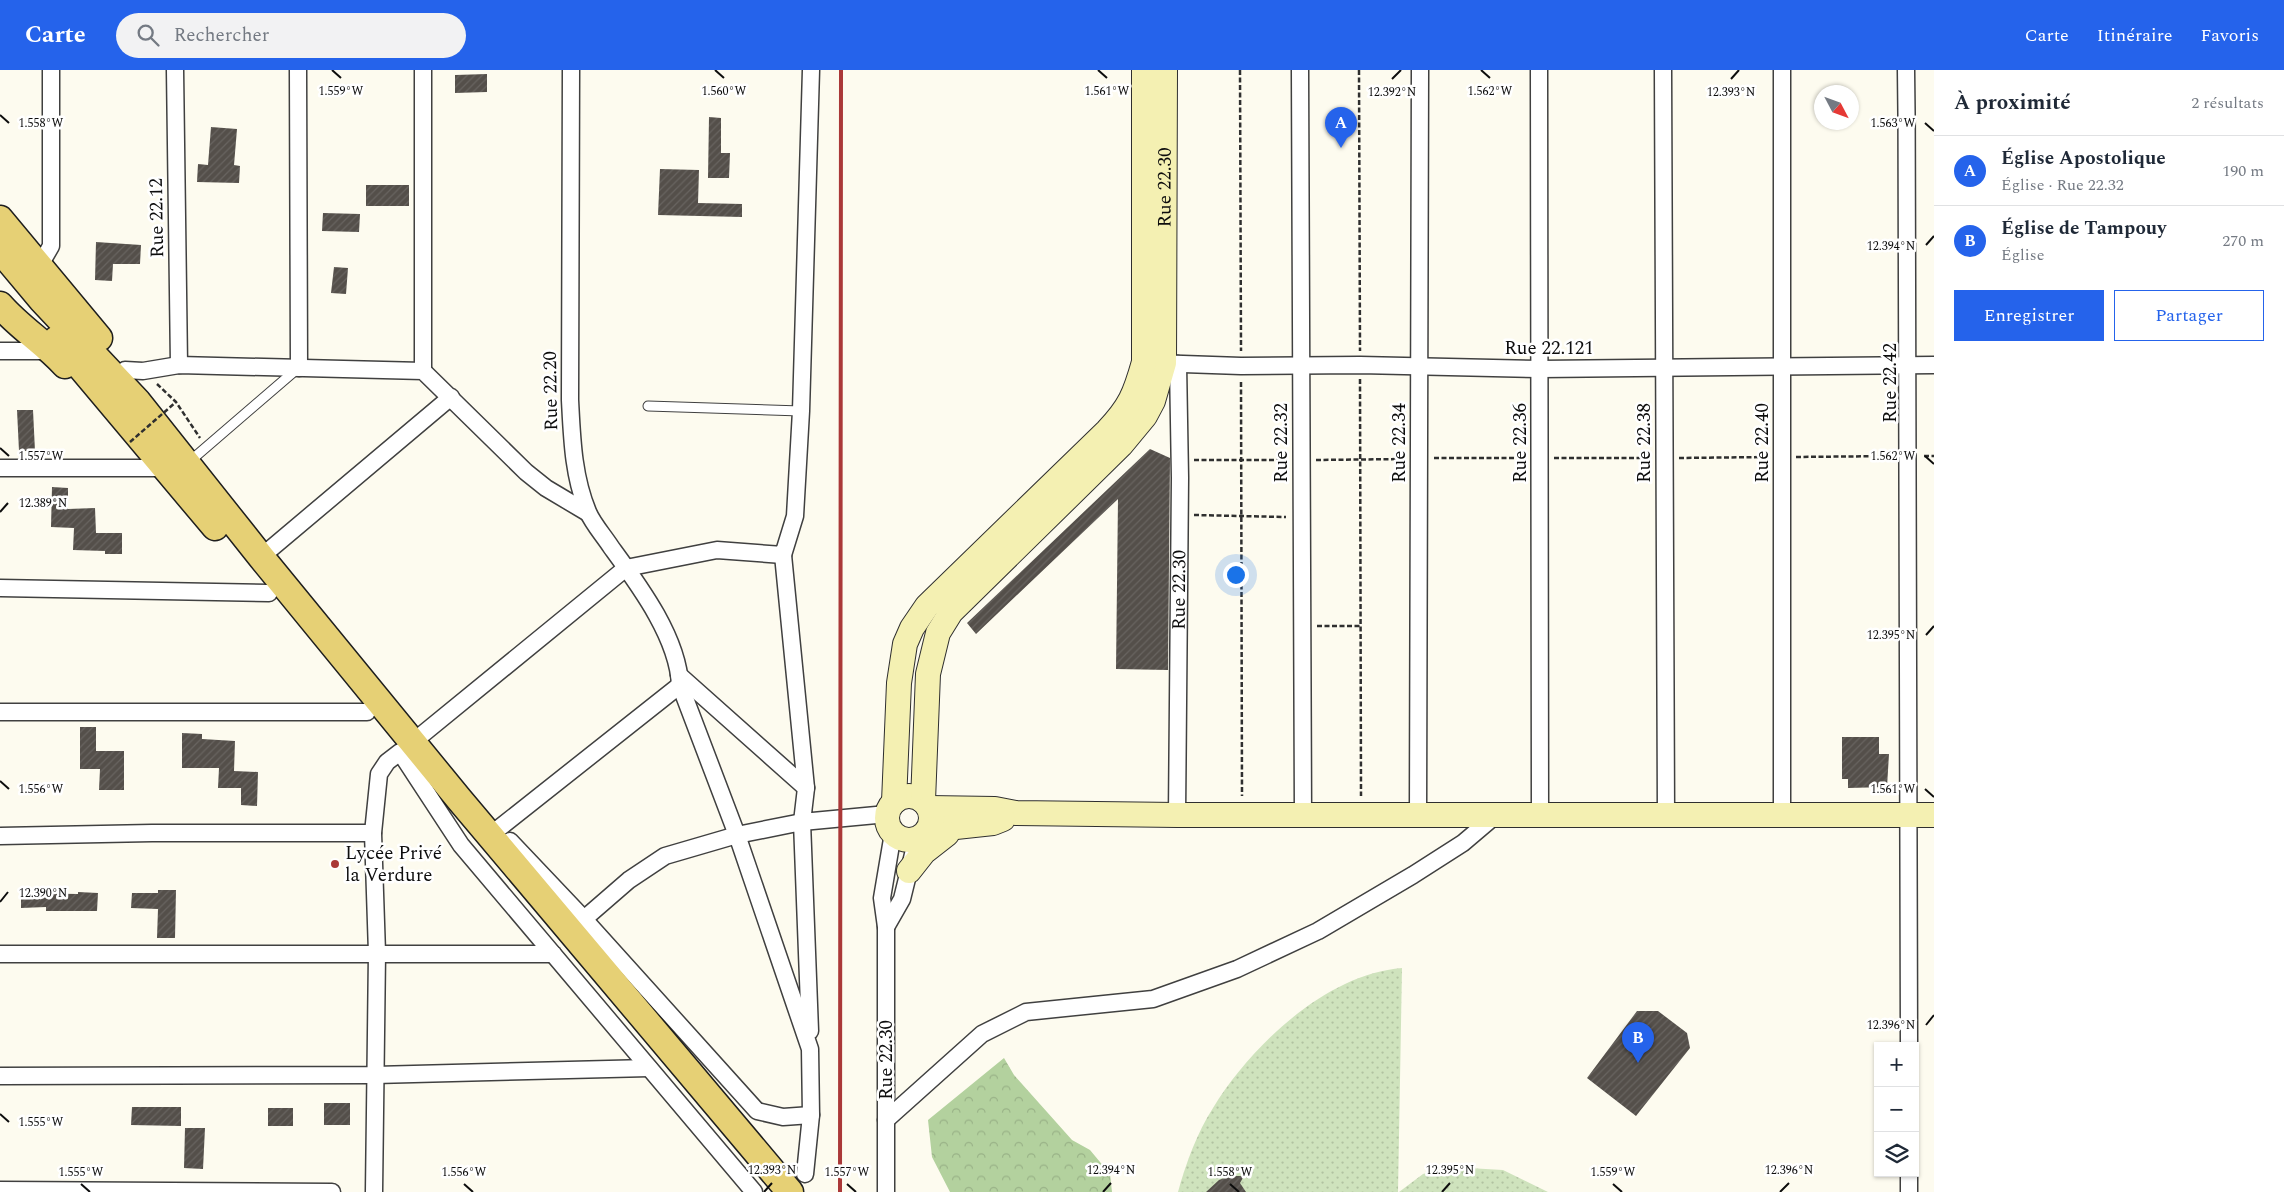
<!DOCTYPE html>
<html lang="fr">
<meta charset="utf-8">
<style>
:root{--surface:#fff;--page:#f2f2f3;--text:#1f2937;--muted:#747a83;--line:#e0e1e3;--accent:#2563eb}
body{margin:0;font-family:Spectral,serif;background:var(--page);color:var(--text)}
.controls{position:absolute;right:15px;bottom:15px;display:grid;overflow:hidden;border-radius:0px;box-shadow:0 1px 4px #0004}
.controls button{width:45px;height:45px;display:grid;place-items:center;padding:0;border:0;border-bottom:1px solid var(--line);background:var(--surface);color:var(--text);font:25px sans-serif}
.compass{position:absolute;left:1814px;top:15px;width:45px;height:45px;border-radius:50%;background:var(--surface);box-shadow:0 1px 4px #0004;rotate:131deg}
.you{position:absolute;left:1235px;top:504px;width:18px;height:18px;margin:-12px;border:4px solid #fff;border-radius:50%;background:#1a73e8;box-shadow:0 0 0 8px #1a73e833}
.badge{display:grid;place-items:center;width:32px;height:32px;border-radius:50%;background:var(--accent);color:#fff;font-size:16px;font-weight:700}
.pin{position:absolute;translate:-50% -41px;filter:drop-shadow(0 1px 2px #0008)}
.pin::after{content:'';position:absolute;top:26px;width:18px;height:15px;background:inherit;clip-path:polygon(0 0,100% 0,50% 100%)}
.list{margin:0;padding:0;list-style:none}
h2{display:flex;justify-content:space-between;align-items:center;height:65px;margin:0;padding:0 20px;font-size:21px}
h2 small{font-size:16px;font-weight:400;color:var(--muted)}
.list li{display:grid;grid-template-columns:32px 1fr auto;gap:15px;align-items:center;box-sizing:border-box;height:70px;padding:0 20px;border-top:1px solid var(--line)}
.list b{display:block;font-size:19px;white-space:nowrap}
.list p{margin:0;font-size:16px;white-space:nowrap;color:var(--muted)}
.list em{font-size:16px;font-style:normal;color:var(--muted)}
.actions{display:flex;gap:10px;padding:15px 20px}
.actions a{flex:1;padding:11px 0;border:1px solid var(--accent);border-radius:0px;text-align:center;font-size:18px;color:var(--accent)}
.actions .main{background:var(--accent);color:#fff}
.icon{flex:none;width:28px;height:28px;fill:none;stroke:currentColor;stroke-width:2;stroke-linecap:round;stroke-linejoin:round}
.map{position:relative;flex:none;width:1934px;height:1122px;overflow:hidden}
header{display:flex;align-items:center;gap:30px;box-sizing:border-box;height:70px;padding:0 25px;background:var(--accent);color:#fff}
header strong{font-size:24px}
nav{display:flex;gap:28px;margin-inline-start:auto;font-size:18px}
.search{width:350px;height:45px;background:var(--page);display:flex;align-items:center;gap:12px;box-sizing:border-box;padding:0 18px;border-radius:28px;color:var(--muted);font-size:19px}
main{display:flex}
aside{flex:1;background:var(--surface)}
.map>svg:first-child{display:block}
</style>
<header>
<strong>Carte</strong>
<div class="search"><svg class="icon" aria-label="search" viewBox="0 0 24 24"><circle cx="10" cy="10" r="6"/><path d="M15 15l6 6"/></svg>Rechercher</div>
<nav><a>Carte</a><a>Itinéraire</a><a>Favoris</a></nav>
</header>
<main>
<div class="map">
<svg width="1934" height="1122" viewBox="0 0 1934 1122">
<defs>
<pattern id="forest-crowns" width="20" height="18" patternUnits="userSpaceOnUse" patternTransform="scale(1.25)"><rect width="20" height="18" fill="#b3d19e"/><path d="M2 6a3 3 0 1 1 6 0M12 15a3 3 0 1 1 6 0" fill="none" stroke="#99b287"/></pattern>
<pattern id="park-dots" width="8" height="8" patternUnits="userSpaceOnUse" patternTransform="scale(1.25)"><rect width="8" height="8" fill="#cfe3bd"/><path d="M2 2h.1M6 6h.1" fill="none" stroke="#b1c2a1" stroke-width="1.8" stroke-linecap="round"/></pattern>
<pattern id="building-hatch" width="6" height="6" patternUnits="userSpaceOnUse" patternTransform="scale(1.25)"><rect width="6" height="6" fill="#544f4a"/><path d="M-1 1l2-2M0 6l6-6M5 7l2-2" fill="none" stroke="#686460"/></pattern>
</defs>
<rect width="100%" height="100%" fill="#fdfbef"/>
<!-- forest -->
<path fill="url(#forest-crowns)" d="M1004 988 1014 1005 1072 1070 1090 1080 1110 1104 1112 1122H950L932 1087 928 1050Z"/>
<!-- park -->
<path fill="url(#park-dots)" d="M1402 898 1398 1122H1178C1186 1093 1197 1063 1213 1038 1251 976 1326 904 1402 898Z
M1451 1097 1503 1100 1548 1122H1399L1423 1104Z"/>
<!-- building -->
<path fill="url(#building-hatch)" d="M487 4V22L455 23V5Z
M709 47 721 48V83H730L729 108H708Z
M211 57 237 59 234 95 240 96 239 113 197 112 198 94 208 95Z
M660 99 699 100 698 133 742 134V147L658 145Z
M366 115H409V136H366Z
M323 143 360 144 359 162 322 161Z
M96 172 141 175 140 194H113L112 211 95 210Z
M334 197 348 198 346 224 331 223Z
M17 340H33L35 381H19Z
M1150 379 1170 388 1168 600 1116 599 1118 429 976 564 967 553Z
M52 417 68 418V439L95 438 96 463H122V484H105V481L73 480 74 458 51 457Z
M80 657H96V681H124V720H99L100 699H80Z
M182 663 202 664V669L235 671 234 701 258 702 257 736 241 735V718H218L219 698H182Z
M1842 667H1879V684H1889L1887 717 1848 718V709H1842Z
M158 820H176L175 868H157L158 839 131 838 132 823H158Z
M78 822 98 823 97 841H46V837L21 838V823L78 824Z
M1637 941H1658L1687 963 1690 978 1636 1046 1587 1008Z
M324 1033H350V1055H324Z
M132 1037H181V1056L131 1055Z
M268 1038H293V1056H268Z
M185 1058H205L203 1099 184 1098Z
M1230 1106H1244L1240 1113 1246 1122H1206L1219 1110Z"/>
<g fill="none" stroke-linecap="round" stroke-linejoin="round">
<!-- lane casing -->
<g stroke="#404040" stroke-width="11">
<path id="lane" d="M648 336 801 341
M189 392 297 299"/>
</g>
<!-- street casing -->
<g stroke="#404040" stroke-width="19">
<g id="street">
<path d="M175 0 179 295"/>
<path d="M298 0 299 298"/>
<path d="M571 0 570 330C572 368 573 406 588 442 593 454 604 466 611 477 638 514 678 567 680 615L737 765 810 979 811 1045 805 1104"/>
<path d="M1300 0 1303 746"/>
<path d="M1539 0 1540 745"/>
<path d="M1663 0 1666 745"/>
<path d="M1906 0C1910 325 1909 650 1909 976"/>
<path d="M40 195 51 176V0"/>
<path d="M0 281H52"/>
<path d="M1154 293 1241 296 1360 295 1540 299 1934 295"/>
<path d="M125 300 143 301 179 295 423 301 526 402 546 418 588 443"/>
<path d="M423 301V0"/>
<path d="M0 398H167"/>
<path d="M783 485 806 718"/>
<path d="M261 487 451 327"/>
<path d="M0 518 269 523"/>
<path d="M679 605 806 718 802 752 887 744"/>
<path d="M0 642H367"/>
<path d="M418 677 413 672 626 498 717 480 783 485 795 446 801 341 811 0"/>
<path id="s1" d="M1177 745 1180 408 1178 294"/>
<path d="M1418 745 1420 0"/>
<path d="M1782 745V0"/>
<path d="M498 759 680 615"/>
<path d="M0 766 152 763H373"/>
<path d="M510 771 584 849 757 1041 783 1047 811 1045"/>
<path d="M584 849 629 810 665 786 737 765 802 752 810 961"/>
<path d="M886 857 902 829 917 768"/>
<path d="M0 884H553"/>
<path d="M0 1006 375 1005 649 998"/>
<path d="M886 1050 982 964 1026 942 1153 929 1237 899 1318 861 1413 805 1463 773 1496 745"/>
<path d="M1909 1103V1122"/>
<path d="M0 1120 332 1122"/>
<path d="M374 1122 377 883 373 763 379 704 387 692 400 682 461 775 754 1122"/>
<path d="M886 1122V857L882 828 893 763"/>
</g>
</g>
<!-- secondary casing -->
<g stroke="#2f2f2f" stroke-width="26">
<g id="secondary">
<circle cx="909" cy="748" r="22"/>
<path id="s2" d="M923 731 928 604 938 563 951 542 1121 375 1145 346 1153 331 1164 293 1165 0"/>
<path d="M894 732 899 613 905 574 912 558 927 536 1107 361C1130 337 1135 324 1144 292V0"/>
<path d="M929 738 995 739 1016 743 1177 745H1934"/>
<path d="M928 760 993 753 1003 749"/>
<path d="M909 801 924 782 947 764"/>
</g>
</g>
<!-- primary casing -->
<g stroke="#1e1e1e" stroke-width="29">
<path id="primary" d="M0 149 99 268
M0 180 41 229 138 332 261 487 459 729 790 1122
M0 235C20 258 45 273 65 295
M57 269 215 457"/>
</g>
<!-- path -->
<path stroke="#2f2f2f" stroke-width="2.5" stroke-dasharray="5 2.5" stroke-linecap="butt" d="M1240 0 1241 281
M1359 0 1360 281
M1360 309 1361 726
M1241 312 1242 726
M157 314 176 332 200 368
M1924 386H1934
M1796 387 1893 386
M1434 388H1523
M1554 388H1651
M1679 388 1766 387
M1194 390H1286
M1316 390 1403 389
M1194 445 1286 447
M1317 556H1360"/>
<!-- lane -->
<use href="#lane" stroke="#fff" stroke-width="9"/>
<!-- street -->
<use href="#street" stroke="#fff" stroke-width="16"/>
<!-- secondary -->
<use href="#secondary" stroke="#f4f0b2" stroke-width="24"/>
<!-- primary -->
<use href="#primary" stroke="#e6d075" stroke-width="26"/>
<!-- rail -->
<path stroke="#aa3838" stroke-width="4" d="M840 1122 841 0"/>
<!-- path-bridge -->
<path stroke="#2f2f2f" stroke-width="2.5" stroke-dasharray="5 2.5" stroke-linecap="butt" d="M130 372 176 332"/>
</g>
<!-- ticks -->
<path fill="none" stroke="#0d0d0d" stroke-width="2" d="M332 0 341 8M715 0 724 8M1098 0 1107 8M1481 0 1490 8M1392 9 1401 0M1731 9 1739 0M0 45 9 53M1925 53 1934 61M1926 175 1934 166M0 378 9 386M1925 386 1934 394M0 442 8 433M1926 565 1934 556M0 711 9 719M1925 719 1934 727M0 832 8 822M1926 955 1934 945M0 1044 9 1052M81 1114 90 1122M464 1114 473 1122M847 1114 856 1122M1230 1114 1239 1122M1613 1114 1622 1122M764 1122 772 1113M1103 1122 1111 1113M1442 1122 1450 1113M1780 1122 1789 1113"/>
<!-- markers -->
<circle fill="#aa3838" stroke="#fff" stroke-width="2" cx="335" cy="794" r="5"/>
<g text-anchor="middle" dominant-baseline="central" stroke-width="5" stroke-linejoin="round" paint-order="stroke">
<!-- street labels -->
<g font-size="19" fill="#0d0d0d" stroke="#fff">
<text stroke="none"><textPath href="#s2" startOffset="702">Rue 22.30</textPath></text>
<text transform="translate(157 148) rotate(-91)">Rue 22.12</text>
<text x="1549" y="278">Rue 22.121</text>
<text transform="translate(1890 313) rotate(-90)">Rue 22.42</text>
<text transform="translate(551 321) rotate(-91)">Rue 22.20</text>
<text transform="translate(1281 373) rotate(-90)">Rue 22.32</text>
<text transform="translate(1399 373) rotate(-90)">Rue 22.34</text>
<text transform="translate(1520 373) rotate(-90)">Rue 22.36</text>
<text transform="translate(1644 373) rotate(-90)">Rue 22.38</text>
<text transform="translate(1762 373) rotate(-90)">Rue 22.40</text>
<text stroke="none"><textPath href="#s1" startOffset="225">Rue 22.30</textPath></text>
<text transform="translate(886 990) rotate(-90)">Rue 22.30</text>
</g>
<!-- poi labels -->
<g font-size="19" fill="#0d0d0d" stroke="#fff" text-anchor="start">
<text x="345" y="783">Lycée Privé<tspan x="345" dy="22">la Verdure</tspan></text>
</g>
</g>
<g font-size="12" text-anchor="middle" fill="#0d0d0d" stroke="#fff" stroke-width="5" stroke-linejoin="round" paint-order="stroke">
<text x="341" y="25">1.559°W</text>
<text x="724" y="25">1.560°W</text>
<text x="1107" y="25">1.561°W</text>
<text x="1490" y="25">1.562°W</text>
<text x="1392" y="26">12.392°N</text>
<text x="1731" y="26">12.393°N</text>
<text x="1893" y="57">1.563°W</text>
<text x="41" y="57">1.558°W</text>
<text x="1891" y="180">12.394°N</text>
<text x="1893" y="390">1.562°W</text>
<text x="41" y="390">1.557°W</text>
<text x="43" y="437">12.389°N</text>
<text x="1891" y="569">12.395°N</text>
<text x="1893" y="723">1.561°W</text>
<text x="41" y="723">1.556°W</text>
<text x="43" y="827">12.390°N</text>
<text x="1891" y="959">12.396°N</text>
<text x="41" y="1056">1.555°W</text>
<text x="772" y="1104">12.393°N</text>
<text x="1111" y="1104">12.394°N</text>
<text x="1450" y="1104">12.395°N</text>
<text x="1789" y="1104">12.396°N</text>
<text x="81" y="1106">1.555°W</text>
<text x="464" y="1106">1.556°W</text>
<text x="847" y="1106">1.557°W</text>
<text x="1230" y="1106">1.558°W</text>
<text x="1613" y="1106">1.559°W</text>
</g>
</svg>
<div class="controls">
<button>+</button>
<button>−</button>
<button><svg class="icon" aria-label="layers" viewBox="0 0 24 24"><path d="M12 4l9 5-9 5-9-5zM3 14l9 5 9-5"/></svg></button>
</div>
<svg class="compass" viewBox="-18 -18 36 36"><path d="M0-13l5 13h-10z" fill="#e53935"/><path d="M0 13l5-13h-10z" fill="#747a83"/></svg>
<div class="you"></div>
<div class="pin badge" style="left:1341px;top:78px">A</div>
<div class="pin badge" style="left:1638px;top:993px">B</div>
</div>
<aside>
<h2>À proximité<small>2 résultats</small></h2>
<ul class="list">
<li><span class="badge">A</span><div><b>Église Apostolique</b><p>Église · Rue 22.32</p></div><em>190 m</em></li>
<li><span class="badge">B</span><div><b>Église de Tampouy</b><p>Église</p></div><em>270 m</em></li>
</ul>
<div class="actions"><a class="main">Enregistrer</a><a>Partager</a></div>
</aside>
</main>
